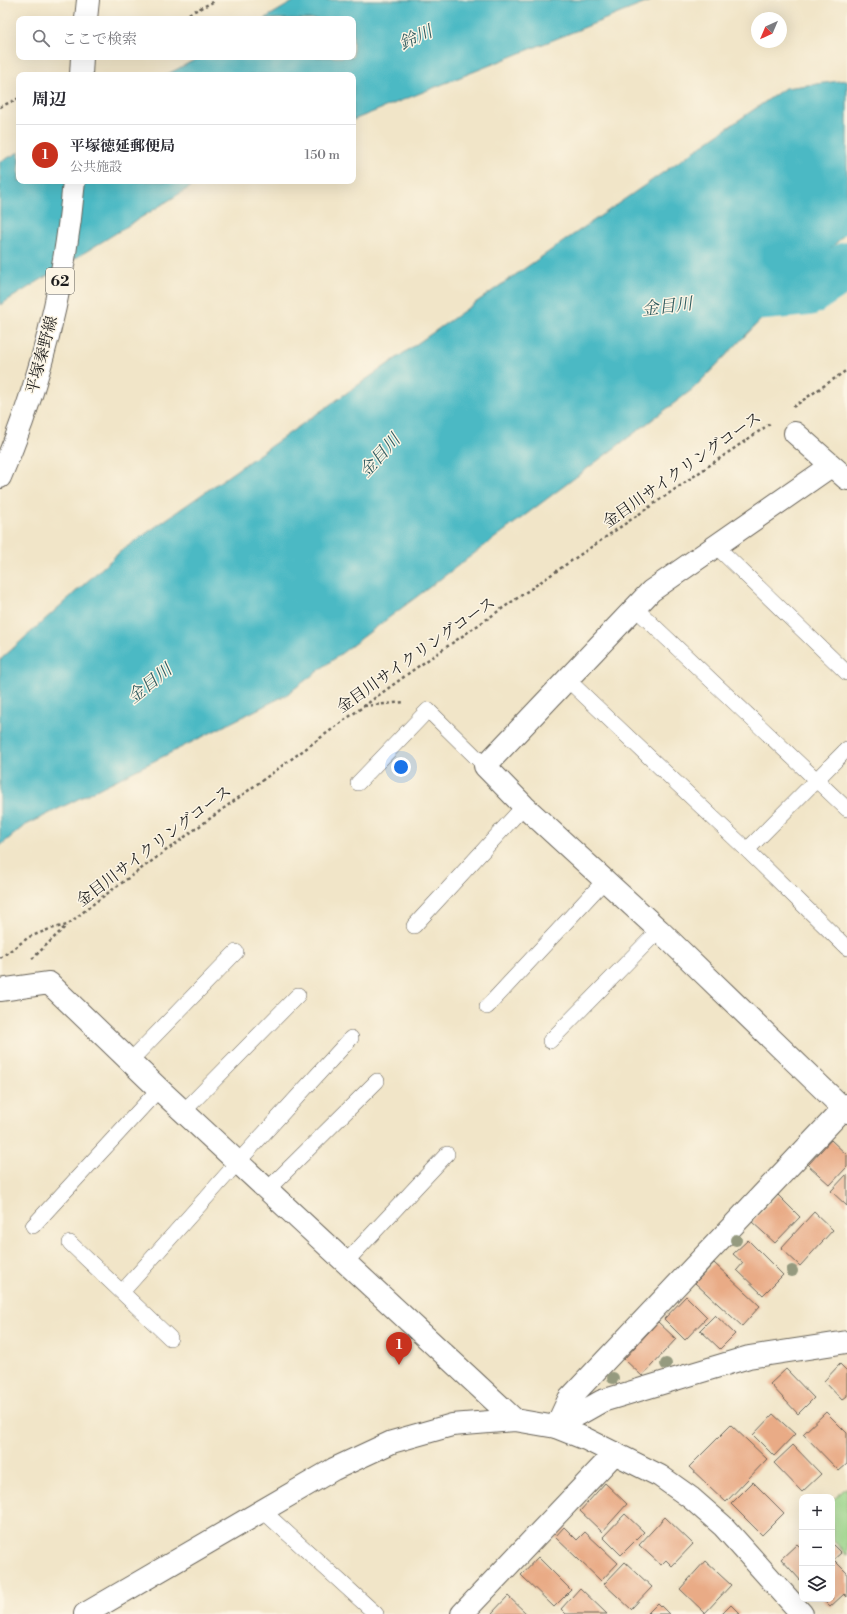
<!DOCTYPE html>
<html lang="ja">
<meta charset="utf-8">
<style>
:root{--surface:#fff;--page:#f7f7f7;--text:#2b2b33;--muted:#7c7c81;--line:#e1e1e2;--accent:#c8321e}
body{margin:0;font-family:"Libre Bodoni","Noto Serif JP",serif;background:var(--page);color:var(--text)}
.controls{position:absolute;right:12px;bottom:12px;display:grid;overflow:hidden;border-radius:8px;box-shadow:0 4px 16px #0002}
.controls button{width:36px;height:36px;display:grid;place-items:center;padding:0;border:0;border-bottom:1px solid var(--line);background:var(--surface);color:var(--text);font:20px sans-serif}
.compass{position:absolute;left:751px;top:12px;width:36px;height:36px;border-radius:50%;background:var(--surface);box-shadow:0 4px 16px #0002;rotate:224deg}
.you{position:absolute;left:401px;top:767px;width:14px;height:14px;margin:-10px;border:3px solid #fff;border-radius:50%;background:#1a73e8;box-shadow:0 0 0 6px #1a73e833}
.badge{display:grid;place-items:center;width:26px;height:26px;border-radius:50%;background:var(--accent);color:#fff;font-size:13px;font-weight:700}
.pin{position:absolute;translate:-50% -33px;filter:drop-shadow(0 1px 2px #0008)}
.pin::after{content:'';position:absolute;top:21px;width:14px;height:12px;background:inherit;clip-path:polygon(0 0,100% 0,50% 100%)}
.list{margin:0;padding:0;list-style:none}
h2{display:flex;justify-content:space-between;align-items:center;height:52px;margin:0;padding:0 16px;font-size:17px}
h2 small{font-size:13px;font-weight:400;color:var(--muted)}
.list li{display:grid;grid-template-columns:26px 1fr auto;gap:12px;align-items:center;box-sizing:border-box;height:60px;padding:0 16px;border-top:1px solid var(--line)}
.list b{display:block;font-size:15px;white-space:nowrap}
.list p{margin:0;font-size:13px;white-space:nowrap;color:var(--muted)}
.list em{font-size:13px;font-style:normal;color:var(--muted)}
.icon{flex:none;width:22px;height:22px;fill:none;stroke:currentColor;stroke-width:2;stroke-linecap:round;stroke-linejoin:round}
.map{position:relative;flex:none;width:847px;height:1614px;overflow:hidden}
.search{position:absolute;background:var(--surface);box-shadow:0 4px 16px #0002;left:16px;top:16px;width:340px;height:44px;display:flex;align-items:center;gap:10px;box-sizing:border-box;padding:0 14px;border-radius:8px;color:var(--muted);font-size:15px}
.panel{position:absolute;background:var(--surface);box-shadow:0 4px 16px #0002;left:16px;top:72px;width:340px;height:112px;border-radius:8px}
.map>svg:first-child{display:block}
</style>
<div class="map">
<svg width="847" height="1614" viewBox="0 0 847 1614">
<rect width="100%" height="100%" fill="#fcf5e5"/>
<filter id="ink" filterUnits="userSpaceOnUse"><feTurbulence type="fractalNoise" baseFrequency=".025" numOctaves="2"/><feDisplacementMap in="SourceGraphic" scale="8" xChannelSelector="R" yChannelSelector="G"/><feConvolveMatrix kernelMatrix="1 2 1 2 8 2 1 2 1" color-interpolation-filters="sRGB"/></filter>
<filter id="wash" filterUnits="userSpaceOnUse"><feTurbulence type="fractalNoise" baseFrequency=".012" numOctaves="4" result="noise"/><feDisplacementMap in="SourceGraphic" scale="16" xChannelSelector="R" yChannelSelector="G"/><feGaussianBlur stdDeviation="0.9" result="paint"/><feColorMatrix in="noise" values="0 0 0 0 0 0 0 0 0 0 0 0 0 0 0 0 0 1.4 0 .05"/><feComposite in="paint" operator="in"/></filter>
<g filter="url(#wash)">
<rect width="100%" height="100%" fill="#f1e5c8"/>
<!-- green -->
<path fill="#9cd78c" stroke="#5c7a54" d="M847 1487V1556L832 1538V1501Z"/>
<!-- water -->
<path fill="#4bb9c4" stroke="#346a70" d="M296 0H653L353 120V75H166L200 57H353V19H264Z
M847 80V232L693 389 286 695 24 826 0 846V660L121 551 508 280 785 88Z
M19 152V181H200L0 305V162Z"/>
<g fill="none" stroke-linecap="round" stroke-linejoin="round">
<!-- river -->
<path stroke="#4bb9c4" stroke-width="48" d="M719 300 808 292 847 266"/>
</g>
<g id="blocks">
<!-- building -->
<path fill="#e9ab86" d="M831 1140 847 1155V1167L830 1185 808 1165Z
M847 1174V1206L831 1191Z
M778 1195 800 1217 775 1243 752 1222Z
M814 1212 833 1230 800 1266 781 1248Z
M748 1240 783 1275 763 1295 737 1270 743 1263 733 1254Z
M714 1263 760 1306 742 1326 695 1283Z
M686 1296 707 1317 685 1340 664 1319Z
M715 1315 735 1334 720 1349 700 1330Z
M658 1322 676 1339 642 1376 624 1359Z
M840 1364 847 1371V1396L842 1400 824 1381Z
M786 1369 814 1398 798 1414 770 1384Z
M826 1412 847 1433V1464L839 1471 803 1434Z
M773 1414 795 1434 774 1456 753 1435Z
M731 1425 767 1459 726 1502 689 1467Z
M793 1445 821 1474 802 1492 774 1463Z
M753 1482 784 1513 762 1535 731 1504Z
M605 1483 627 1504 602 1532 580 1511Z
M625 1514 644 1532 621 1555 603 1537Z
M665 1517 693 1544 672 1566 666 1560 661 1565 639 1545Z
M564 1527 577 1540 585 1532 618 1563 601 1581 555 1537Z
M797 1544 802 1549V1582L781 1559Z
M832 1544 841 1553 832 1561Z
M538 1557 571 1590 554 1607 521 1575Z
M705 1561 731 1585 705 1613 680 1589Z
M835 1561 847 1573V1597L844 1594 830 1607 822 1599H832V1564Z
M625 1562 652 1587 631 1609 604 1584Z
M580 1588 607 1614H566L561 1609Z
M508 1596 527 1614H493L492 1613Z
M658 1603 669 1614H647Z
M731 1605 740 1614H722Z"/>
</g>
</g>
<g filter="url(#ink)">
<use href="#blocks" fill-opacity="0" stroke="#676258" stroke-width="1"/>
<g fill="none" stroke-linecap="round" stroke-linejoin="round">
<!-- service casing -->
<g stroke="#676258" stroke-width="16">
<path id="service" d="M717 547 847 673
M635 608 847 809
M568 680 747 850 847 948
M358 783 428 710 485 766
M747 850 847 749
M414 926 524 806
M487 1007 605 880
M550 1041 659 930
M129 1062 236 952
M183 1112 298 995
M267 1190 377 1081
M33 1226 159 1089
M70 1243 170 1338
M345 1263 447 1154
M122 1292 237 1163 351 1038
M262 1510 376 1614"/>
</g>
<!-- minor casing -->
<g stroke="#676258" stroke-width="24">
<path id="minor" d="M795 433 847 479
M831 466 651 591 485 766 524 806 659 930 847 1112
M0 990 49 983 159 1089 515 1420
M556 1427 569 1399 847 1105
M556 1427 602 1401 749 1357 847 1342
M462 1614 615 1453"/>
</g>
<!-- tertiary casing -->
<g stroke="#676258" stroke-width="24">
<path id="tertiary" d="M85 1614 334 1469 392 1442 452 1425 515 1420 556 1427 586 1439 660 1476 691 1498 723 1526 802 1614"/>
</g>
<!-- primary casing -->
<g stroke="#676258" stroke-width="24">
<path id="primary" d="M86 19 88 0
M81 75 82 57
M0 477C41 383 65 283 74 181"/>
</g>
<!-- path -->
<path stroke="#676258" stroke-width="2.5" stroke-dasharray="3 3" stroke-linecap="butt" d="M178 19 213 2 214 0
M0 107 19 98
M793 407 847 370
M364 706 405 702
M0 958 29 937 50 929 67 925 97 901 416 668 771 423
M32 959 66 926"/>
<!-- service -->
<use href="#service" stroke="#fff" stroke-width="15"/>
<!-- minor -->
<use href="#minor" stroke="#fff" stroke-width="22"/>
<!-- tertiary -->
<use href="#tertiary" stroke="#fff" stroke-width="22"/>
<!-- primary -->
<use href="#primary" stroke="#fff" stroke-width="22"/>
</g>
<!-- trees -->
<g fill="#959a7f">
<circle cx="736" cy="1240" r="6"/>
<circle cx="792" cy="1271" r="6"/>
<circle cx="666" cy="1364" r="6"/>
<circle cx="613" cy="1378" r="6"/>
</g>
</g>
<g text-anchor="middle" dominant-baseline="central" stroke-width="3" stroke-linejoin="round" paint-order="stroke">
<!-- shield labels -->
<rect fill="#fcf5e5" stroke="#5f5d58" stroke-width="1" x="46" y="268" width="28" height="26" rx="3"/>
<g font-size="15" font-weight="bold" fill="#1c1c1c">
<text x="60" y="281">62</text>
</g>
<!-- street labels -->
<g font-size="16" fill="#1c1c1c" stroke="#fcf5e5">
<text transform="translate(42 355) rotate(-75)">平塚秦野線</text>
<text transform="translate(682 470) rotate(-35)">金目川サイクリングコース</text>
<text transform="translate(416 655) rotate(-35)">金目川サイクリングコース</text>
<text transform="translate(154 846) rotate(-37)">金目川サイクリングコース</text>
</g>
<!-- water labels -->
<g font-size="17" font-style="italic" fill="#2f5b5f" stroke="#fcf5e5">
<text transform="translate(416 38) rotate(-24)">鈴川</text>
<text transform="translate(667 307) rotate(-7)">金目川</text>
<text transform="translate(380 456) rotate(-48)">金目川</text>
<text transform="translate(150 684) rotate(-39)">金目川</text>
</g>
</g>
</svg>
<div class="controls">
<button>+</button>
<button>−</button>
<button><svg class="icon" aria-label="layers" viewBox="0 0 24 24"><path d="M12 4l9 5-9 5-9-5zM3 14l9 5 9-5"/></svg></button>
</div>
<svg class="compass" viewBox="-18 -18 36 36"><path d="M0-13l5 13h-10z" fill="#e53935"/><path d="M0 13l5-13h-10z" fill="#7c7c81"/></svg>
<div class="you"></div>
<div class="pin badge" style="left:399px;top:1365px">1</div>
<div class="search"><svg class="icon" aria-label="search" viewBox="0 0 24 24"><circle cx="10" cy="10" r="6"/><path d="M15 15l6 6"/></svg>ここで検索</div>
<section class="panel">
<h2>周辺<small></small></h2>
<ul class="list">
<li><span class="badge">1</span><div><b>平塚徳延郵便局</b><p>公共施設</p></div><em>150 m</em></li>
</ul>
</section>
</div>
